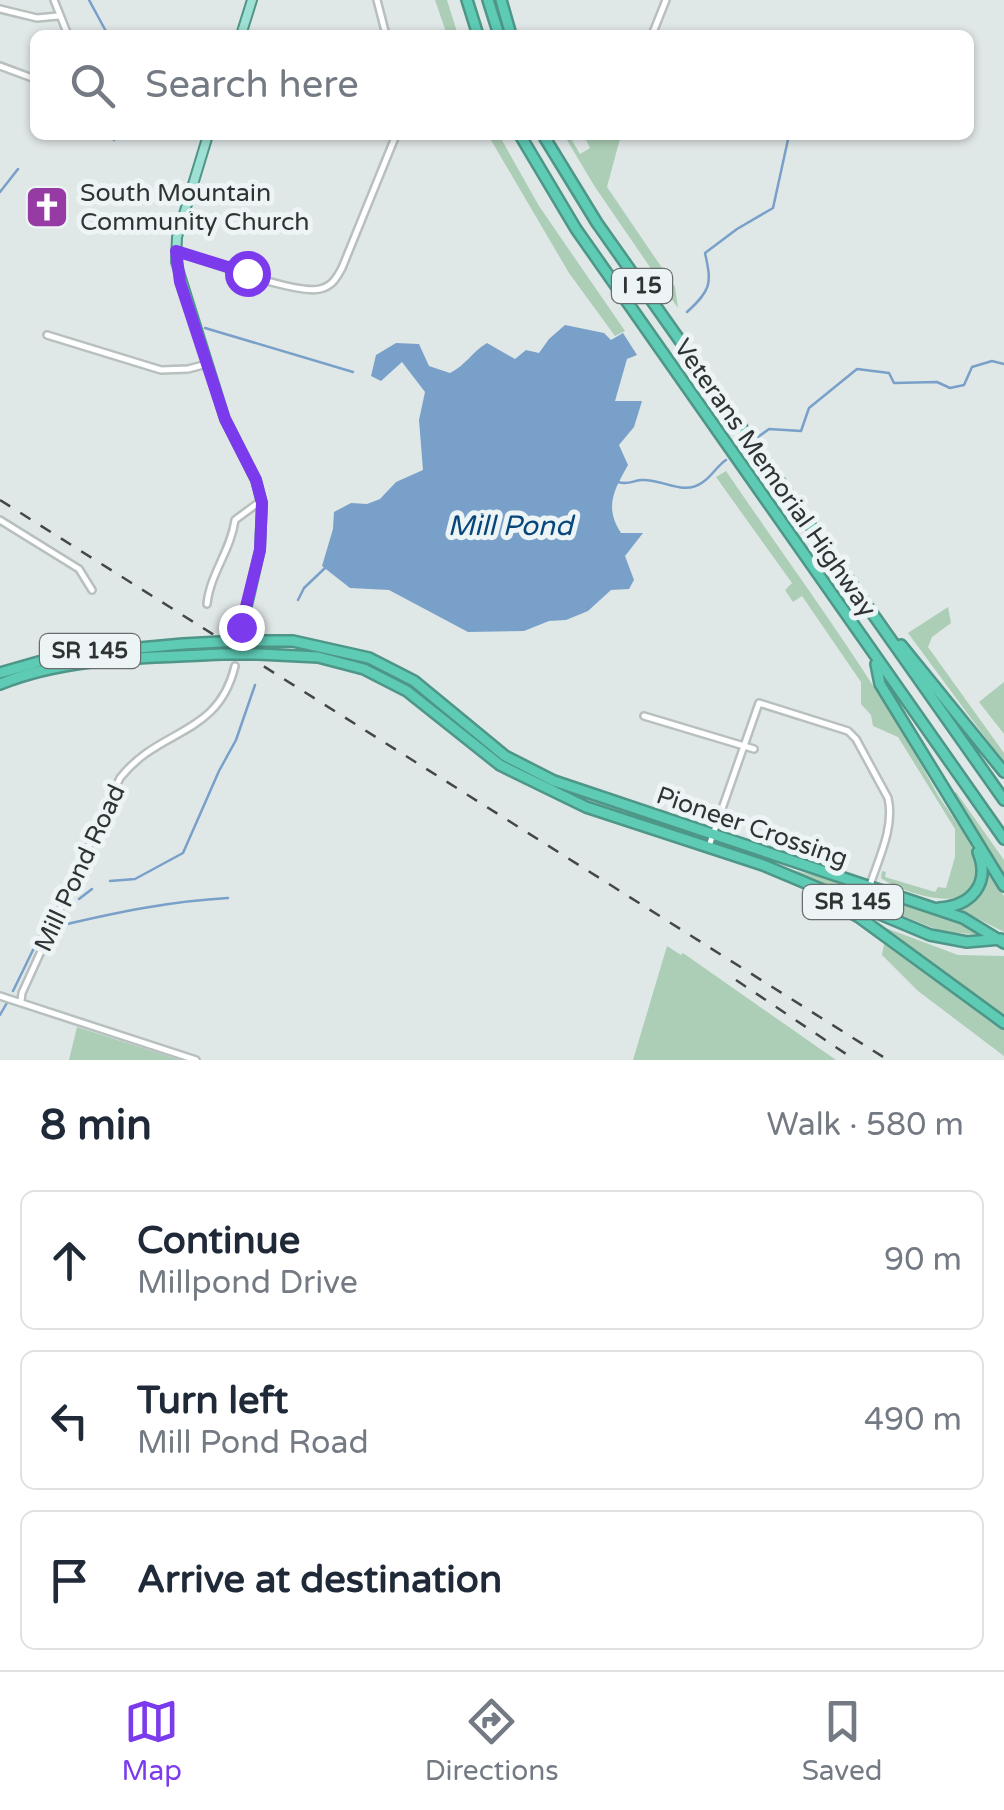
<!DOCTYPE html>
<meta charset="utf-8">
<style>
:root{--surface:#fff;--page:#f2f2f3;--text:#1f2937;--muted:#747a83;--line:#e0e1e3;--accent:#7c3aed}
body{margin:0;font-family:"Varela Round",sans-serif;background:var(--page);color:var(--text)}
.stop{position:absolute;width:30px;height:30px;margin:-22px;border:8px solid #7c3aed;border-radius:50%;background:#fff}
.stop.end{background:#7c3aed;border-color:#fff;box-shadow:0 2px 10px #0008}
.list{margin:0;padding:0;list-style:none}
h2{display:flex;justify-content:space-between;align-items:center;height:130px;margin:0;padding:0 40px;font-size:42px}
h2 small{font-size:32px;font-weight:400;color:var(--muted)}
.list li{display:grid;grid-template-columns:65px 1fr auto;gap:30px;align-items:center;box-sizing:border-box;height:140px;margin:0 20px 20px;padding:0 20px;border:2px solid var(--line);border-radius:15px}
.list b{display:block;font-size:38px;white-space:nowrap}
.list p{margin:0;font-size:32px;white-space:nowrap;color:var(--muted)}
.list em{font-size:32px;font-style:normal;color:var(--muted)}
.icon{flex:none;width:55px;height:55px;fill:none;stroke:currentColor;stroke-width:2;stroke-linecap:round;stroke-linejoin:round}
.map{position:relative;flex:none;width:1004px;height:1060px;overflow:hidden}
.search{position:absolute;background:var(--surface);box-shadow:0 2px 8px #0004;left:30px;right:30px;top:30px;height:110px;display:flex;align-items:center;gap:25px;box-sizing:border-box;padding:0 35px;border-radius:15px;color:var(--muted);font-size:38px}
.sheet{height:610px;background:var(--surface)}
nav{display:flex;justify-content:space-around;align-items:center;box-sizing:border-box;height:140px;border-top:2px solid var(--line);background:var(--surface);font-size:28px;color:var(--muted)}
nav a{display:grid;justify-items:center;gap:5px}
nav .on{color:var(--accent)}
.map>svg:first-child{display:block}
</style>
<div class="map">
<svg width="1004" height="1060" viewBox="0 0 1004 1060">
<rect width="100%" height="100%" fill="#e0e7e7"/>
<!-- green -->
<path fill="#acceb6" d="M435 0H447L458 35H447Z
M488 135H499L539 206 625 331 615 336 569 273Z
M564 135H569L580 154 590 148 586 140 598 135H621L607 187 675 287 678 308 595 187Z
M726 471C798 577 875 678 935 790 946 809 969 837 975 855 998 921 910 898 881 878L882 871 886 872 885 877 935 892 938 887 946 888 955 857V829L898 737 873 726 871 715 861 704V682L802 596 793 602 785 590 792 583 716 477Z
M948 607 951 623 932 637 928 647 1004 753V763L908 633Z
M1004 682V734L979 702Z
M956 792 1004 860V877L953 794Z
M986 866 1004 896V932L957 908H964Z
M785 868C852 885 925 901 986 935L943 932Z
M878 925 958 955 1004 956V1017Z
M884 944 1004 1029V1056L918 991 882 955Z
M667 946 681 955 683 953 836 1060H633Z
M77 1027 180 1060H69Z"/>
<!-- water -->
<path fill="#78a0c9" d="M565 325 604 333 611 340 623 333 637 355 627 359 615 401H642L634 427 619 445 628 465C614 490 604 507 621 533H643L625 556 634 580 629 589 611 590 588 611 566 620 549 621 524 631 468 632 389 590 350 588 322 566 333 529 334 512 351 503 367 504 380 499 396 482 423 470 419 420 425 392 402 362 381 381 371 376 376 355 396 343 419 344 429 366 450 373C466 365 472 352 487 343L515 359 526 350 539 353 549 339Z"/>
<g fill="none" stroke-linecap="round" stroke-linejoin="round">
<!-- stream -->
<path stroke="#78a0c9" stroke-width="2.5" d="M89 0 108 35
M114 135V140
M0 192 18 169
M687 312C711 290 712 284 705 253L737 229 773 208 789 135
M205 328 353 372
M758 437 769 429 801 431 809 408 857 369 889 373 894 383 937 382 950 388 964 385 972 367 992 361 1004 364
M742 449 743 448
M618 482C629 485 632 481 641 480 662 478 683 497 703 482 712 476 717 466 726 460
M298 600 304 588 325 568
M110 881 135 879 183 853 219 771 236 740 255 685
M79 899 92 889
M63 925C118 912 172 901 228 898
M13 991 52 911
M0 1015 8 1001"/>
<!-- minor casing -->
<g stroke="#b8bfbf" stroke-width="10">
<path id="minor" d="M54 0 68 35
M377 0 386 35
M0 9 37 18 58 16
M652 35 666 0
M0 66 35 79
M176 251C205 260 295 295 320 289 332 286 336 279 342 268L396 135
M47 335 161 370 188 369 207 364
M0 520 79 569 92 590
M207 604C210 574 231 550 235 520L262 500
M644 716 754 749
M709 846 759 703 848 731 856 739 888 798C895 827 878 860 869 888
M0 996 196 1060
M21 1001 22 993 120 778C160 727 218 737 235 666"/>
</g>
<!-- major casing -->
<g stroke="#4e9688" stroke-width="12">
<path id="major" d="M241 35 252 0
M208 135 177 237 176 262 225 419 256 480 262 503 260 550 239 641"/>
</g>
<!-- highway casing -->
<g stroke="#4e9688" stroke-width="14">
<path id="highway" d="M467 0 478 35
M488 0 499 35
M501 0 511 35
M520 135 576 229 1004 839
M543 135 597 223 1004 800
M239 641H293L369 658 414 681 505 756 554 781 963 918 1004 943
M901 645 1004 772
M258 654 318 657 364 669 407 691 500 765 586 807 763 865 930 935 967 942 1001 939
M876 664 880 684 1004 886
M0 673 63 655 183 644
M0 684C70 656 148 658 222 654
M812 891 859 917 1004 1023
M939 908C971 906 991 884 978 852"/>
</g>
<!-- minor -->
<use href="#minor" stroke="#fff" stroke-width="5"/>
<!-- major -->
<use href="#major" stroke="#9ee0d3" stroke-width="8"/>
<!-- highway -->
<use href="#highway" stroke="#5ecbb5" stroke-width="9"/>
<!-- rail -->
<path stroke="#434747" stroke-width="2.5" stroke-dasharray="12 12" stroke-linecap="butt" d="M0 500 888 1060
M736 980 855 1060"/>
<!-- highway-bridge casing -->
<g stroke="#4e9688" stroke-width="14" stroke-linecap="butt">
<path id="highway-bridge" d="M183 644 239 641
M222 654H258"/>
</g>
<!-- highway-bridge -->
<use href="#highway-bridge" stroke="#5ecbb5" stroke-width="9"/>
</g>
<g fill="none" stroke-linecap="round" stroke-linejoin="round">
<!-- route -->
<path stroke="#7c3aed" stroke-width="12" d="M241 627 260 550 262 503 256 480 225 419 180 282 176 251 247 273"/>
</g>
<!-- icons -->
<defs>
<g id="church-square" transform="scale(2.25)"><rect x="-9" y="-9" width="18" height="18" rx="4" fill="#963aa4" stroke="#edf4f5"/><path d="M-1.2-6h2.4v3.5h3.3v2.4h-3.3V6h-2.4V-.1h-3.3v-2.4h3.3Z" fill="#fff"/></g>
</defs>
<g fill-rule="evenodd">
<use href="#church-square" x="47" y="207"/>
</g>
<g text-anchor="middle" dominant-baseline="central" stroke-width="10" stroke-linejoin="round" paint-order="stroke">
<!-- shield labels -->
<g fill="#edf4f5" stroke="#696d6d" stroke-width="2.5">
<rect x="612" y="269" width="60" height="34" rx="8"/>
<rect x="40" y="634" width="100" height="34" rx="8"/>
<rect x="803" y="885" width="100" height="34" rx="8"/>
</g>
<g font-size="22" font-weight="bold" fill="#303333">
<text x="642" y="286">I 15</text>
<text x="90" y="651">SR 145</text>
<text x="853" y="902">SR 145</text>
</g>
<!-- poi labels -->
<g font-size="25" fill="#303333" stroke="#edf4f5" text-anchor="start">
<text x="80" y="193">South Mountain<tspan x="80" dy="29">Community Church</tspan></text>
</g>
<!-- street labels -->
<g font-size="25" fill="#303333" stroke="#edf4f5">
<text transform="translate(775 478) rotate(55)">Veterans Memorial Highway</text>
<text transform="translate(752 827) rotate(19)">Pioneer Crossing</text>
<text transform="translate(80 868) rotate(-65)">Mill Pond Road</text>
</g>
<!-- water labels -->
<g font-size="28" font-style="italic" fill="#06467a" stroke="#edf4f5">
<text x="510" y="526">Mill Pond</text>
</g>
</g>
</svg>
<div class="stop" style="left:247px;top:273px"></div>
<div class="stop end" style="left:241px;top:627px"></div>
<div class="search"><svg class="icon" aria-label="search" viewBox="0 0 24 24"><circle cx="10" cy="10" r="6"/><path d="M15 15l6 6"/></svg>Search here</div>
</div>
<section class="sheet">
<h2>8 min<small>Walk · 580 m</small></h2>
<ul class="list">
<li><svg class="icon" aria-label="ahead" viewBox="0 0 24 24"><path d="M12 20V5M6 11l6-6 6 6"/></svg><div><b>Continue</b><p>Millpond Drive</p></div><em>90 m</em></li>
<li><svg class="icon" aria-label="left" viewBox="0 0 24 24"><path d="M17 20v-9H6M10 6l-5 5 5 5"/></svg><div><b>Turn left</b><p>Mill Pond Road</p></div><em>490 m</em></li>
<li><svg class="icon" aria-label="arrive" viewBox="0 0 24 24"><path d="M6 21V4h12l-3 4 3 4H6"/></svg><div><b>Arrive at destination</b></div></li>
</ul>
</section>
<nav>
<a class="on"><svg class="icon" aria-label="map" viewBox="0 0 24 24"><path d="M3 6l6-2 6 2 6-2v14l-6 2-6-2-6 2zM9 4v14M15 6v14"/></svg>Map</a>
<a><svg class="icon" aria-label="directions" viewBox="0 0 24 24"><path d="M12 3l9 9-9 9-9-9zM9 14v-3h6M13 9l2 2-2 2"/></svg>Directions</a>
<a><svg class="icon" aria-label="saved" viewBox="0 0 24 24"><path d="M7 4h10v16l-5-4-5 4z"/></svg>Saved</a>
</nav>
